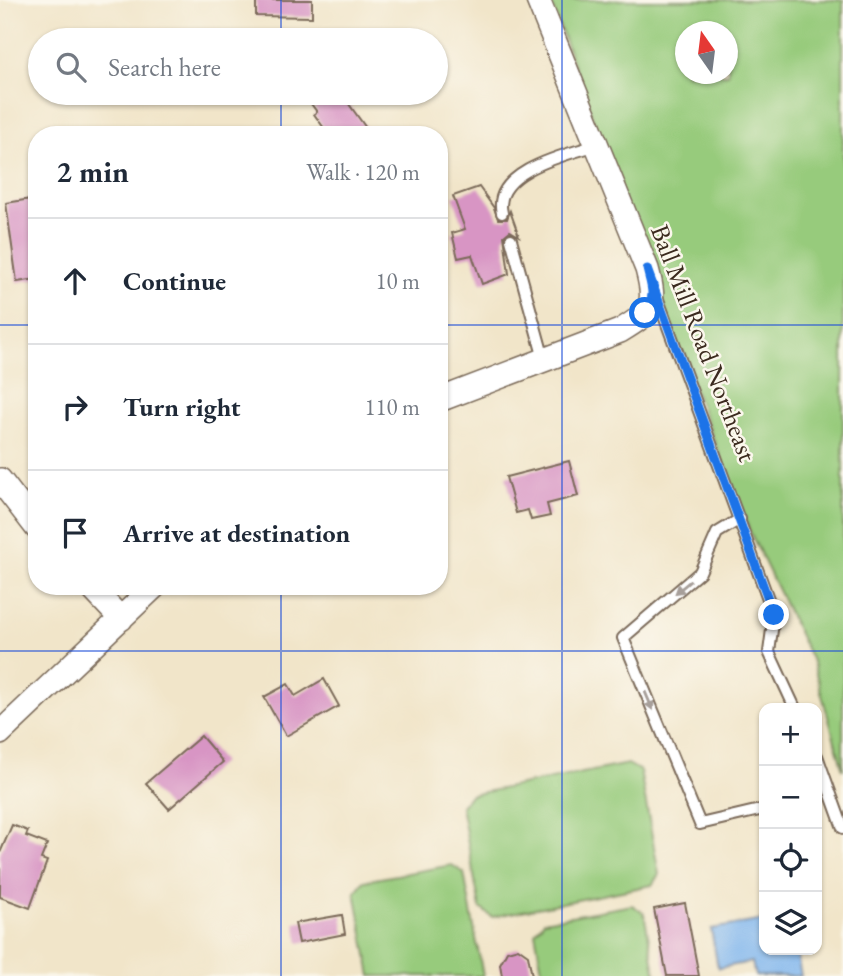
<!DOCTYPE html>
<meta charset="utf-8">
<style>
:root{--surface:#fff;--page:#f2f2f3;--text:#1f2937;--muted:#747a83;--line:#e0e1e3}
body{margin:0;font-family:"EB Garamond",serif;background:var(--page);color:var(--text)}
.controls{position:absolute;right:21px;bottom:21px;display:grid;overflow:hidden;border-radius:14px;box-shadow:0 2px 5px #0004}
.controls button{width:63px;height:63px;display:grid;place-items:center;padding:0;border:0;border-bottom:2px solid var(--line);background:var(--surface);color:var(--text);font:35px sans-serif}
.compass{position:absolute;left:675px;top:21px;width:63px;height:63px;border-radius:50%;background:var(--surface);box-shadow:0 2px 5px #0004;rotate:346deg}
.stop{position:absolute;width:21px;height:21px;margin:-16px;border:5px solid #1a73e8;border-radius:50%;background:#fff}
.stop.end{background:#1a73e8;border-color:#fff;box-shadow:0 2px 7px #0008}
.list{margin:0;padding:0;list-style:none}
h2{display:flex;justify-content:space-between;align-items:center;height:91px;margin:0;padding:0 28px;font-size:30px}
h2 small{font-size:23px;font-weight:400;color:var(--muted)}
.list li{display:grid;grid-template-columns:46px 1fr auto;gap:21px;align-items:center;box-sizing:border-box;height:126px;padding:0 28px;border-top:2px solid var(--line)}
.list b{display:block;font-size:26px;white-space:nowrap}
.list em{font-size:23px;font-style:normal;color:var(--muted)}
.icon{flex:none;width:38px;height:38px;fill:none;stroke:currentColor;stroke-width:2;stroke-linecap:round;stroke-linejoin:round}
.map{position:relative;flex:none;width:843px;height:976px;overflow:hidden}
.search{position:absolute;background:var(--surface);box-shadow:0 2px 5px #0004;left:28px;top:28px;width:420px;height:77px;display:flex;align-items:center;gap:18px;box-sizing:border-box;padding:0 24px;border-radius:38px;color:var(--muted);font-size:26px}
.panel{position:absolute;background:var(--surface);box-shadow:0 2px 5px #0004;left:28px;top:126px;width:420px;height:469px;border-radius:28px}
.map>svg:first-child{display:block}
</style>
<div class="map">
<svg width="843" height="976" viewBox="0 0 843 976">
<rect width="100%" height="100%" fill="#fbf7ec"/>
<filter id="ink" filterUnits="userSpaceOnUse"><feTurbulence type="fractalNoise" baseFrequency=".0143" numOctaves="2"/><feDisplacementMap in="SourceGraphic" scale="14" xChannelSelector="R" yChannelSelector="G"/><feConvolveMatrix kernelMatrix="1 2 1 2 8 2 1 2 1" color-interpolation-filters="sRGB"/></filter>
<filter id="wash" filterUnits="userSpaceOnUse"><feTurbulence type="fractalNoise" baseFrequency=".00686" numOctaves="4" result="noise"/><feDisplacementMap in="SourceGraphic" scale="28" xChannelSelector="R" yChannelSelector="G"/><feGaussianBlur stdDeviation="1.57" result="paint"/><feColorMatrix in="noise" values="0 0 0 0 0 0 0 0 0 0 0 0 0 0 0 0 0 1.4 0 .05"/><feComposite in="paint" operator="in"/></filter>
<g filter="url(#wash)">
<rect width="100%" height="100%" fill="#f1e5c9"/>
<!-- green -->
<path fill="#97cb7c" stroke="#697a4d" stroke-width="2" fill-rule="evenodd" d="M550 0H843V770L813 663 751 534 663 311ZM686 32H728V74H686Z
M628 764 640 771 659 874 652 885 492 917 480 908 461 806 470 795Z
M452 865 464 873 483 976H371L355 892 364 881Z
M632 905 644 913 656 976H543L535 932 544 921Z"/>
<!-- water -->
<path fill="#7db4ed" stroke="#5c6f86" stroke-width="2" d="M764 920V950H796L801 976H755L752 962 718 968 711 929Z"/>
<g id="blocks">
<!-- building -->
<path fill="#d895c4" d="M256 0H312V17L256 16Z
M303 93H341L371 135H329L314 114 317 112Z
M479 187 494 208 498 219H507L510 211 519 236 510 231 504 236 509 274 482 284 472 255 458 258 452 233 465 229 453 196Z
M31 199 37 239V279L17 282 6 203Z
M569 461 578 496 547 504 550 516 531 520 528 510 516 513 506 477Z
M324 679 339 706 286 736 264 697 288 684 295 696Z
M201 736 223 762 169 809 146 783Z
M12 825 28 831 26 836 47 844 41 859 47 861 30 908 0 897V853Z
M685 903 699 976H667L654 909Z
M342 915 345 934 299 943 295 923Z
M518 948 528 955 532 976H502L500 964 507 951Z"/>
</g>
</g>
<g filter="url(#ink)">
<use href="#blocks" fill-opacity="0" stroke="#7b6b5a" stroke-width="2"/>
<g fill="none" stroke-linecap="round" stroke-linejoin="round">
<!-- service casing -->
<g stroke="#7b6b5a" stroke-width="14">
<path id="service" d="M502 213C491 171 568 154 597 145
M511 239 544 359
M656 294 774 615 769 652 795 708
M740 519 717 533 700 572 623 638 700 824 764 809
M817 756 843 828"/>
</g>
<!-- minor casing -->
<g stroke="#7b6b5a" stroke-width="26">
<path id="minor" d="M439 400 620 331C652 312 657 306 647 269L538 0
M0 480 37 528
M90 586 121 619
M0 733 155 586"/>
</g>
<!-- service -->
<use href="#service" stroke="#fff" stroke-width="10"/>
<!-- minor -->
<use href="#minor" stroke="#fff" stroke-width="23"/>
</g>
<!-- one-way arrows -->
<defs><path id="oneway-solid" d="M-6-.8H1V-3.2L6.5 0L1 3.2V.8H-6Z" transform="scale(1.75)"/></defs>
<g fill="#a79f9a">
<use href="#oneway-solid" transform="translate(683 587) rotate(140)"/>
<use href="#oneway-solid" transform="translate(649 701) rotate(67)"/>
</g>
</g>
<g fill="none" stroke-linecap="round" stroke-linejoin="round" filter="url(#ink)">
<!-- route -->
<path stroke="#1a73e8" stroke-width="9" d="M645 313C656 295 652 289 647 269L774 615"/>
</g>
<!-- grid -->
<path fill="none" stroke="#1d4ed8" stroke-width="2" stroke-opacity="0.55" d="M281 0V40M562 0V976M281 93V135M0 325H37M439 325H843M281 586V976M0 651H843"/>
<g text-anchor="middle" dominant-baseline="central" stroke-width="5" stroke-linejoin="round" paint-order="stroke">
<!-- street labels -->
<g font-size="26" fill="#3b2a1e" stroke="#fbf7ec">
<text transform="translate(704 343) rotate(69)">Ball Mill Road Northeast</text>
</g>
</g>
</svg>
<div class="controls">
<button>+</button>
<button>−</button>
<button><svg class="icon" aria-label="locate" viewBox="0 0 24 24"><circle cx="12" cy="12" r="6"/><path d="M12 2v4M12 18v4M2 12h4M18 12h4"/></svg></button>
<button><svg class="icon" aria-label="layers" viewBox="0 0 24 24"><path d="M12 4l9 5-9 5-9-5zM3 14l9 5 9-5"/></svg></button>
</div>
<svg class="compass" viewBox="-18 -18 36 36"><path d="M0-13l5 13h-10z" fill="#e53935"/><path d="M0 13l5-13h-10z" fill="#747a83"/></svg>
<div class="stop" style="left:645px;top:313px"></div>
<div class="stop end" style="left:774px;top:615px"></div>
<div class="search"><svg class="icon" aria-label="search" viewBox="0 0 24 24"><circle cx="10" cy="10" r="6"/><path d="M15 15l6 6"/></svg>Search here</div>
<section class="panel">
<h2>2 min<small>Walk · 120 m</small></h2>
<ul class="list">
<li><svg class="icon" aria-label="ahead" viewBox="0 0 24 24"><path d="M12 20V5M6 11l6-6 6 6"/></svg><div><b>Continue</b></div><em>10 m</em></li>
<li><svg class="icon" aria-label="right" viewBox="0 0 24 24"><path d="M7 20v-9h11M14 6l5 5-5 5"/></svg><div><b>Turn right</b></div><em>110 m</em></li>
<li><svg class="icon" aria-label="arrive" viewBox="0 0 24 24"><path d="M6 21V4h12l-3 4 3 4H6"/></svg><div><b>Arrive at destination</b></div></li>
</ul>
</section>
</div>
